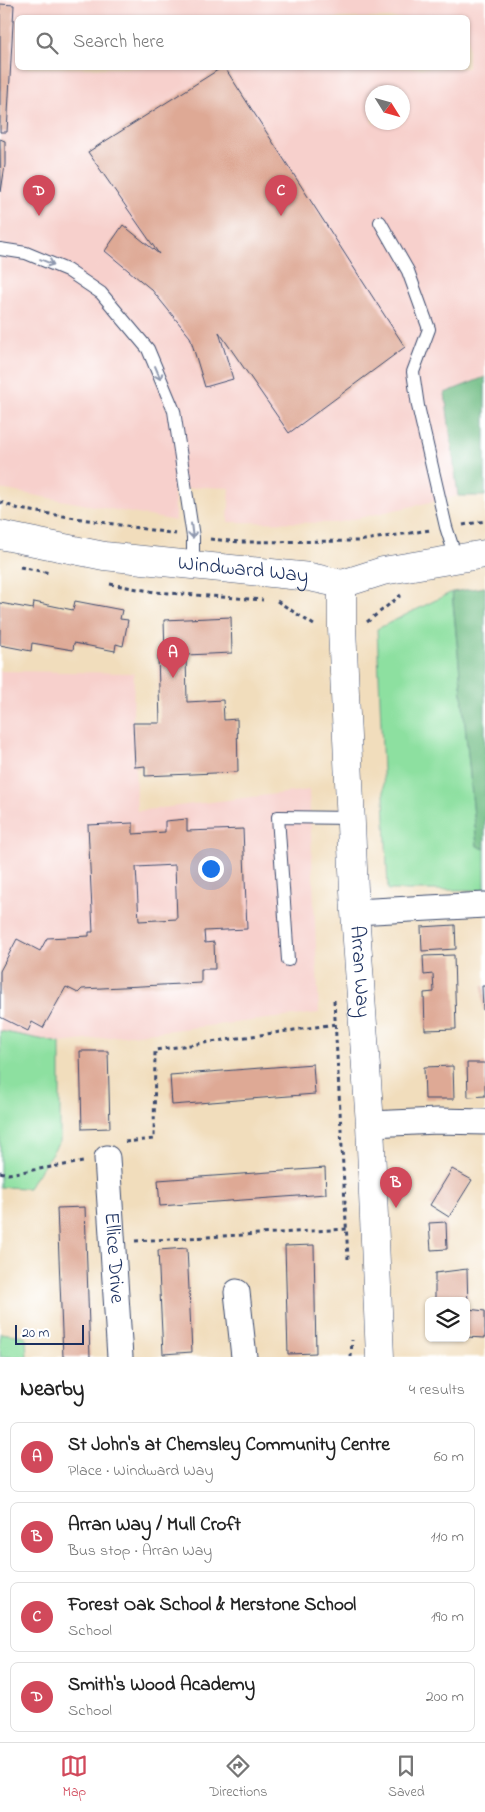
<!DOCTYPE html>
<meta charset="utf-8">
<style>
:root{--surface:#fff;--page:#f6f6f6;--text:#222;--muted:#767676;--line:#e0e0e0;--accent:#d1495b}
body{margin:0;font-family:"Indie Flower",sans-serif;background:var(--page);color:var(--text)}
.controls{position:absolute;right:15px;bottom:15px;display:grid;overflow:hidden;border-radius:8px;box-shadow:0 1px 4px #0004}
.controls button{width:45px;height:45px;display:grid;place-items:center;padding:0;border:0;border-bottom:1px solid var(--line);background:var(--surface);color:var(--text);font:25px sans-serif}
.compass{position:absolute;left:365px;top:85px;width:45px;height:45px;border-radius:50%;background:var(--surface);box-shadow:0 1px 4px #0004;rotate:127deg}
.scale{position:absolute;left:15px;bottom:12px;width:69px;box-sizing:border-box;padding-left:5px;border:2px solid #1b2f5e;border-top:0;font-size:14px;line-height:18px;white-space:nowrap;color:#1b2f5e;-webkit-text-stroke:4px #fff;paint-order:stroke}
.you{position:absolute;left:210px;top:868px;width:18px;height:18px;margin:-12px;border:4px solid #fff;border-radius:50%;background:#1a73e8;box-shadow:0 0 0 8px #1a73e833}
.badge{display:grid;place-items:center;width:32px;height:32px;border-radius:50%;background:var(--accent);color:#fff;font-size:16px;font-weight:700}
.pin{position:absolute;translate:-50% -41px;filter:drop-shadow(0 1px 2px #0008)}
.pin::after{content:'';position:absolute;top:26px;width:18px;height:15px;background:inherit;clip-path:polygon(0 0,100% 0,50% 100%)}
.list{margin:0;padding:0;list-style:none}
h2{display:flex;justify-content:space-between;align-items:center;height:65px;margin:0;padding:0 20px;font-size:21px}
h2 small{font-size:16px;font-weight:400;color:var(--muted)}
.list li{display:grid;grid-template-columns:32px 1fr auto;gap:15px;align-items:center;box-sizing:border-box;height:70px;margin:0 10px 10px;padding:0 10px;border:1px solid var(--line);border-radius:8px}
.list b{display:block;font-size:19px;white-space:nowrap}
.list p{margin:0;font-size:16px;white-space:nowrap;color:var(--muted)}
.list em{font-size:16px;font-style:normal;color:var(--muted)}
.icon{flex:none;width:28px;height:28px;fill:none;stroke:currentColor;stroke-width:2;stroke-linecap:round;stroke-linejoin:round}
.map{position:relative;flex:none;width:485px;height:1357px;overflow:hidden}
.search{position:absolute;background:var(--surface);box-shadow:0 1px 4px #0004;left:15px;right:15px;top:15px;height:55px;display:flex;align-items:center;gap:12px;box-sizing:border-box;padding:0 18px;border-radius:8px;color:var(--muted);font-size:19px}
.sheet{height:385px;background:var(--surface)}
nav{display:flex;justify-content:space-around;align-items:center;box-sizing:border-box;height:70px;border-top:1px solid var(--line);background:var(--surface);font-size:14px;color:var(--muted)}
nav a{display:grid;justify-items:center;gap:2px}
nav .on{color:var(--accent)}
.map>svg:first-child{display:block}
</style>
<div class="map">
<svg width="485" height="1357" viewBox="0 0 485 1357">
<rect width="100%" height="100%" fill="#fff"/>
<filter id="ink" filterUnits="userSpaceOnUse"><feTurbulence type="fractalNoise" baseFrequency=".02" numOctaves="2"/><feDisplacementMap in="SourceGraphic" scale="10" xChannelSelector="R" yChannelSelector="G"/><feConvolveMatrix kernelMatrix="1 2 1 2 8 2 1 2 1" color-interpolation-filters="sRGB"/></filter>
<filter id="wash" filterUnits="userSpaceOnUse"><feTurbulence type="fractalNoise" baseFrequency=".0096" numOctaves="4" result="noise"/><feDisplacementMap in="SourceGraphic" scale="20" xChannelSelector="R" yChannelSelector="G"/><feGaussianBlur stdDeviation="1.12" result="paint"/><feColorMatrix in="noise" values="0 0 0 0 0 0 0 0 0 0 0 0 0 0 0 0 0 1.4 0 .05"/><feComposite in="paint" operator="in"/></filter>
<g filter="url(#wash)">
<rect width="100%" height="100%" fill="#f1ddbc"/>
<!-- built -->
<path fill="#f7d0cc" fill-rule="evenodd" d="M0 0H485V376L445 393 458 496 336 523 228 522 230 488 206 487 174 489 176 521 0 489ZM18 18H468V68H18ZM372 92H402V122H372Z
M0 671 134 673 133 724 137 811 309 790 319 1013 60 1043 0 1031Z"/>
<!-- green -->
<path fill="#8de0a0" stroke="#54887f" d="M452 592 477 846 485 849V890H388L377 629Z
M0 1031 60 1043V1141L28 1188 0 1187Z
M0 1333 26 1336 27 1357H0Z"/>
<!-- forest -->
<path fill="#72be86" stroke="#467672" d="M485 377V496H458L445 393Z
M485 587V849L477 846 452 592Z"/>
<g id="blocks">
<!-- building -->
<path fill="#dea995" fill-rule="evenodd" d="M0 4 14 5 7 132H0Z
M221 68H225L405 347 289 433 219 332 233 379 205 387 190 337 152 290 105 251 123 225 159 254 88 152Z
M0 139 5 141V165L1 192Z
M75 601 122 610 120 619 128 620 123 646 116 644 115 651 74 643 73 650 32 643 31 651 0 645V603L33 609 34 602 73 610Z
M231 617 232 653 186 655 187 702 223 700 224 720 237 719 238 772 145 776V766L135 767 133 723H160L158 655 165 654 164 620Z
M187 819V831L243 829 247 929 204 931 205 943 214 942 215 969H201V983L82 989 78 993 66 987 43 1028 32 1022 28 1031 0 1017V971L17 939 40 951 47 938 89 936V932H93L88 825 133 823V834L165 832V821ZM175 865 177 919 139 921 136 867Z
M455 925 456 949 422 951 421 927Z
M454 955 456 1029 425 1030 424 993 434 992 433 974 424 975 423 956Z
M482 986H485V1010H483Z
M80 1051H108L110 1128 82 1129Z
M467 1063H485V1096L468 1097Z
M313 1064 315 1094 172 1105 170 1075Z
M453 1066 454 1099H425L424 1067Z
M325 1168 326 1194 160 1206 158 1180Z
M452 1169 472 1180 449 1217 430 1205Z
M85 1207 90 1357H63L57 1208Z
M446 1222 447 1249 431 1250 429 1223Z
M314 1245 316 1353 288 1354 285 1246Z
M187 1248 192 1352 163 1354 158 1250Z
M467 1269 468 1309 485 1311V1338L466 1337V1301H435V1273Z"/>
</g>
</g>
<g filter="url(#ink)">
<use href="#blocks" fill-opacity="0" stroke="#3b496c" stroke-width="1"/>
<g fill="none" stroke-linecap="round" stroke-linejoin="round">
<!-- lane casing -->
<g stroke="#3b496c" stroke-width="14">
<path id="lane" d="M380 222 408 271 429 329 413 372 418 406 446 527 456 558
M0 249 26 253 67 270 101 293 148 349 174 411 193 537V565
M288 960 278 817 351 818"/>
</g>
<!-- street casing -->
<g stroke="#3b496c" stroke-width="27">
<g id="street">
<path d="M355 912 485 905"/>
<path d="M370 1124 438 1121 485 1122"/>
<path id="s1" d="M107 1158 120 1357"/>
<path d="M237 1292 244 1357"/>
</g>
</g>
<!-- secondary casing -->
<g stroke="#3b496c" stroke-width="29">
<g id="secondary">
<path id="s2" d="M0 535 104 556 310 577 342 584 383 571 485 554"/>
<path id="s3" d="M342 584V628L355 912 370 1124 380 1357"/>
</g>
</g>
<!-- path -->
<path stroke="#3b496c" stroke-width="3" stroke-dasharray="4 4" stroke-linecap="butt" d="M0 502 19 509 176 534
M463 525 485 521
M210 539 240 542 358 541 430 530
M20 567 50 573
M110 584 155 592 263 600
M277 601 317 627
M367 622 401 595
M334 1000 348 1259
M125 1142 154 1139 155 1050 336 1024
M0 1172 8 1174 83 1162
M135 1241 348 1229
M351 1357 352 1340"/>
<!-- lane -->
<use href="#lane" stroke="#fff" stroke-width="12"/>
<!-- street -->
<use href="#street" stroke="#fff" stroke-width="25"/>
<!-- secondary -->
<use href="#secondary" stroke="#fff" stroke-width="28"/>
</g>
<!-- one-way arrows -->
<defs><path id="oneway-shaft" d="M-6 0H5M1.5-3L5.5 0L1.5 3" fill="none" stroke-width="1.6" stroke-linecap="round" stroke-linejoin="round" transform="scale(1.25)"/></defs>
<g stroke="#8d97ae">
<use href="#oneway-shaft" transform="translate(47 262) rotate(22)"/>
<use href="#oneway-shaft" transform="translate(158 373) rotate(67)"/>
<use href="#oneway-shaft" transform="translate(192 531) rotate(83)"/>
</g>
</g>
<g text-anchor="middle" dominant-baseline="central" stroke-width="4" stroke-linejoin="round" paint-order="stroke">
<!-- street labels -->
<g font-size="21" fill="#1b2f5e" stroke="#fff">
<text stroke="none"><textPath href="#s2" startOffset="246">Windward Way</textPath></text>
<text stroke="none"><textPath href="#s3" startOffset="388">Arran Way</textPath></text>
<text stroke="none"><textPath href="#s1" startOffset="100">Ellice Drive</textPath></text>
</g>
</g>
</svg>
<div class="controls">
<button><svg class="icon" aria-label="layers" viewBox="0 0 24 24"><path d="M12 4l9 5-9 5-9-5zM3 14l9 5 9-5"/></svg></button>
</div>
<svg class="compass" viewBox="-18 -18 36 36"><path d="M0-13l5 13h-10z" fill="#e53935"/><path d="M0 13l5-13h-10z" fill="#767676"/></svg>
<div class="scale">20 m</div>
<div class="you"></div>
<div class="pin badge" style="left:173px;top:678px">A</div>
<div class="pin badge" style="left:396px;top:1208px">B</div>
<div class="pin badge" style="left:281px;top:216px">C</div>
<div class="pin badge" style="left:39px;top:216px">D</div>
<div class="search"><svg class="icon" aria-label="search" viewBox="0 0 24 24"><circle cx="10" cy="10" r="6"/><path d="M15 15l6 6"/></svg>Search here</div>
</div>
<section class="sheet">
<h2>Nearby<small>4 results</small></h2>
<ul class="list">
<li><span class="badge">A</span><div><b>St John's at Chemsley Community Centre</b><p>Place · Windward Way</p></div><em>60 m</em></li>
<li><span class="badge">B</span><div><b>Arran Way / Mull Croft</b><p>Bus stop · Arran Way</p></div><em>110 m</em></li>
<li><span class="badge">C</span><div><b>Forest Oak School &amp; Merstone School</b><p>School</p></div><em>190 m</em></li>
<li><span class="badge">D</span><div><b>Smith's Wood Academy</b><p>School</p></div><em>200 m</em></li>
</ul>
</section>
<nav>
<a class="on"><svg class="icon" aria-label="map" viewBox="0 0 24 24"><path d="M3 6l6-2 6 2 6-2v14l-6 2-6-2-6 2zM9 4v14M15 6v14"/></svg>Map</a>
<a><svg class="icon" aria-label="directions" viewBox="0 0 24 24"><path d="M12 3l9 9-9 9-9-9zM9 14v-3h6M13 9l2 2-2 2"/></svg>Directions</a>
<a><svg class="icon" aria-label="saved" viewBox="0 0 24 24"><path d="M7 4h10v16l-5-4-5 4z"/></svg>Saved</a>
</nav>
